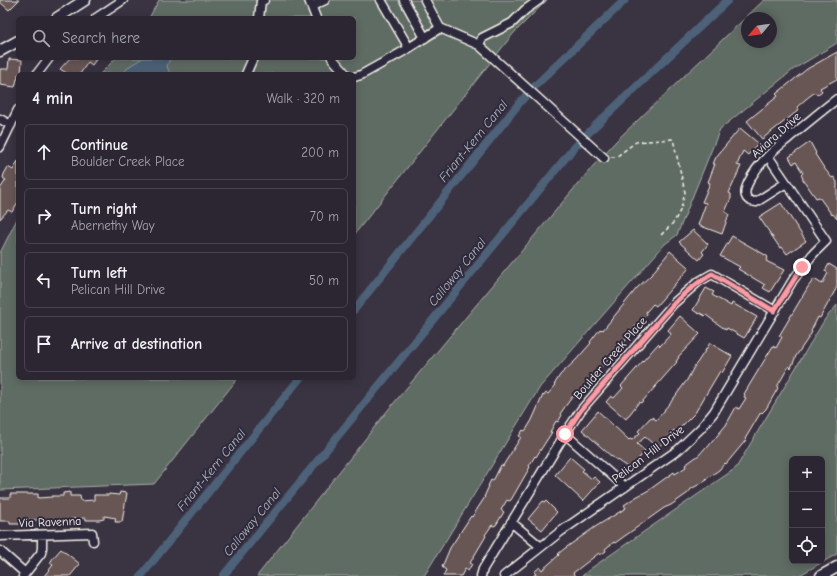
<!DOCTYPE html>
<meta charset="utf-8">
<style>
:root{--surface:#2c2632;--page:#38323e;--text:#f1f3f6;--muted:#a6a5ac;--line:#48434d}
body{margin:0;font-family:"Comic Neue",sans-serif;background:var(--page);color:var(--text)}
.controls{position:absolute;right:12px;bottom:12px;display:grid;overflow:hidden;border-radius:6px;box-shadow:0 2px 10px #0003}
.controls button{width:36px;height:36px;display:grid;place-items:center;padding:0;border:0;border-bottom:1px solid var(--line);background:var(--surface);color:var(--text);font:20px sans-serif}
.compass{position:absolute;left:741px;top:12px;width:36px;height:36px;border-radius:50%;background:var(--surface);box-shadow:0 2px 10px #0003;rotate:241deg}
.stop{position:absolute;width:12px;height:12px;margin:-9px;border:3px solid #ff9aa2;border-radius:50%;background:#fff}
.stop.end{background:#ff9aa2;border-color:#fff;box-shadow:0 1px 4px #0008}
.list{margin:0;padding:0;list-style:none}
h2{display:flex;justify-content:space-between;align-items:center;height:52px;margin:0;padding:0 16px;font-size:17px}
h2 small{font-size:13px;font-weight:400;color:var(--muted)}
.list li{display:grid;grid-template-columns:26px 1fr auto;gap:12px;align-items:center;box-sizing:border-box;height:56px;margin:0 8px 8px;padding:0 8px;border:1px solid var(--line);border-radius:6px}
.list b{display:block;font-size:15px;white-space:nowrap}
.list p{margin:0;font-size:13px;white-space:nowrap;color:var(--muted)}
.list em{font-size:13px;font-style:normal;color:var(--muted)}
.icon{flex:none;width:22px;height:22px;fill:none;stroke:currentColor;stroke-width:2;stroke-linecap:round;stroke-linejoin:round}
.map{position:relative;flex:none;width:837px;height:576px;overflow:hidden}
.search{position:absolute;background:var(--surface);box-shadow:0 2px 10px #0003;left:16px;top:16px;width:340px;height:44px;display:flex;align-items:center;gap:10px;box-sizing:border-box;padding:0 14px;border-radius:6px;color:var(--muted);font-size:15px}
.panel{position:absolute;background:var(--surface);box-shadow:0 2px 10px #0003;left:16px;top:72px;width:340px;height:308px;border-radius:6px}
.map>svg:first-child{display:block}
</style>
<div class="map">
<svg width="837" height="576" viewBox="0 0 837 576">
<rect width="100%" height="100%" fill="#3a3342"/>
<filter id="ink" filterUnits="userSpaceOnUse"><feTurbulence type="fractalNoise" baseFrequency=".025" numOctaves="2"/><feDisplacementMap in="SourceGraphic" scale="8" xChannelSelector="R" yChannelSelector="G"/><feConvolveMatrix kernelMatrix="1 2 1 2 8 2 1 2 1" color-interpolation-filters="sRGB"/></filter>
<g filter="url(#ink)">
<!-- green -->
<path fill="#5e6c63" stroke="#a9aea6" fill-rule="evenodd" d="M159 0H547L513 34 354 235V74H100L116 58H354V18H149Z
M764 0H837V43L794 69 720 129 677 235 665 244 540 387 424 576H257L388 410 593 166 617 140ZM747 18H771V42H747Z
M18 217V378H238L154 484 0 490V253Z
M837 305V554L798 576H582L590 569 736 468 825 319ZM792 459H822V561H792Z"/>
<!-- water -->
<path fill="#4d6278" stroke="#909ba5" d="M143 58H172L170 59 167 66 170 74H122L131 65Z"/>
<g fill="none" stroke-linecap="round" stroke-linejoin="round">
<!-- canal -->
<path stroke="#4d6278" stroke-width="8" d="M354 310 521 101 538 83 625 0
M141 576 300 378
M223 576 572 150 594 127 728 0"/>
</g>
<!-- building -->
<path fill="#675755" stroke="#f4f1e8" d="M0 0H19L9 10 0 2Z
M837 52V79L820 88 822 91 817 95 815 92 806 99 797 107 799 110 762 139 747 121 778 96 776 94 807 69Z
M70 58H97L92 65 88 62 80 74H68L60 69Z
M9 59 22 60 21 74H18V79H17L15 87 0 85V69H8Z
M740 128 758 143 748 155 743 151 737 165 741 166 729 193 731 194V198L725 212 729 214 722 234 698 225 706 203 702 202 710 183 708 182 715 164H713L716 157Z
M810 142 816 153 815 154 824 168 832 178 834 177 837 182V219L833 214 832 215 819 197 816 198 811 191 802 178H803L801 175 803 173 796 162 793 164 789 157Z
M18 161V202L12 212 8 210 0 219V189L6 180 3 178 4 174 8 167 13 170Z
M781 203 806 241 787 254 782 247 780 248 759 217Z
M693 230 708 244 702 252 704 254 699 260 679 242Z
M732 236 767 256 768 257 766 261 784 270 770 292 763 288 765 285 738 269 740 267 720 256Z
M670 251 689 268 656 306 653 304 646 312 647 314 635 327 627 336 628 337 623 344 620 342 613 351 614 352 575 398 573 396 567 404 560 414 562 415 558 422 556 421 550 432H552L536 457 535 456 529 466 530 467 511 500 509 501 507 500 501 510 504 512 496 525 494 526 492 525 485 535 486 536 470 563 472 564 468 571 465 569 461 576H443L446 570 442 567 450 548 471 516 472 517 485 497H484L489 486H488L491 480 493 481 501 465 503 466 504 464 521 437 519 436 523 430 524 431 526 430 532 420 543 395 544 396 546 393 548 394 555 386 554 385 560 375 576 360 591 343 590 342 600 329 601 330 602 329 603 330 637 288 651 275Z
M829 264 837 269V287L820 318 818 317 811 331 812 332 809 337 796 356 791 368 789 366 778 385 777 387 778 388 766 409 762 413 761 412 745 439 746 440 726 464 725 463 719 470 706 479 707 480 691 489 688 493 671 505 664 508 615 543 614 542 605 549 606 551 600 555 599 553 573 573 575 576H533L536 574 534 572 540 567 542 570 559 555 558 554 564 549 595 527 626 508 624 505 636 497 649 490 674 472 675 474 686 467 685 465 699 455 706 447 707 448 726 425 736 407 739 409 746 398 744 397 745 395 744 394 773 346 776 348 782 337 779 336 808 287 814 279 822 284 828 273 825 271Z
M706 288 714 292 712 295 731 306 732 303 757 317 745 337 744 338 727 328 726 330 706 315 705 316 700 313 699 314 693 310Z
M680 316 700 334 678 357H679L676 362H677L641 403 639 402 626 419 606 402 611 396 614 398 623 388 621 386 650 353 658 344 660 346 661 345 671 334 668 330Z
M710 343 732 356 722 373 720 371 695 413 676 432 674 430 658 448 645 437 637 444 645 451 630 469 611 456 582 430 598 411 629 440 630 439 632 440 640 433 638 431 650 418 652 417 656 420 665 410H664L674 398 687 380 695 365 697 363Z
M570 457 584 469 582 471 592 479 594 477 600 482 583 501 555 475Z
M70 492V496H80L81 501 94 500V495H109V494L119 495 120 492 127 493 122 522H115L116 518 104 516V519L99 520H86V518L71 519V522H52L43 521V520H28V524H10V521H0V498H10V494H38V498L52 497V496H63V493Z
M543 501 545 502 546 501 557 512 542 530 528 519Z
M61 549 80 564 70 576H44L53 565 50 563 53 558Z"/>
<g fill="none" stroke-linecap="round" stroke-linejoin="round">
<!-- minor casing -->
<g stroke="#f4f1e8" stroke-width="11">
<path id="minor" d="M309 0 316 18
M381 0 409 48
M404 0 425 38
M425 0 440 28 479 45 604 158
M312 6 325 0
M96 18 123 0
M259 18 261 1 264 0
M479 45 482 38 512 23 525 10 539 0
M332 58 346 74
M37 74 49 58
M246 74 253 58
M354 77 361 75 404 51 440 28
M0 119 11 125
M0 147 18 110
M786 183 756 202C730 200 759 165 767 157 774 149 783 143 791 136 806 124 821 111 837 99
M565 434 625 487
M511 522 541 547
M0 536 92 533 93 541
M0 551 25 573
M23 576 41 553 42 548V535
M481 576 483 569 565 434 581 410 674 303 698 282 712 274 775 311
M504 576 560 532 678 450 701 428 714 412 793 280 813 254 826 241 768 156"/>
</g>
<!-- major casing -->
<g stroke="#f4f1e8" stroke-width="13">
<path id="major" d="M57 18 85 0
M0 51 18 41
M821 576 837 567"/>
</g>
<!-- path -->
<path stroke="#f4f1e8" stroke-width="1.5" stroke-dasharray="4 3" stroke-linecap="butt" d="M611 157H616L636 142 673 139 685 192 681 209 674 222 661 235"/>
<!-- minor -->
<use href="#minor" stroke="#2f2a3d" stroke-width="8"/>
<!-- major -->
<use href="#major" stroke="#2f2a3d" stroke-width="10"/>
</g>
</g>
<g fill="none" stroke-linecap="round" stroke-linejoin="round" filter="url(#ink)">
<!-- route -->
<path stroke="#ff9aa2" stroke-width="5" d="M565 434 581 410 671 307C683 293 697 283 712 274L774 311 802 267"/>
</g>
<g text-anchor="middle" dominant-baseline="central" stroke-width="4" stroke-linejoin="round" paint-order="stroke">
<!-- street labels -->
<g font-size="12" fill="#f4f1e8" stroke="#2f2a3d">
<text transform="translate(776 135) rotate(-42)">Aviara Drive</text>
<text transform="translate(610 358) rotate(-49)">Boulder Creek Place</text>
<text transform="translate(648 454) rotate(-37)">Pelican Hill Drive</text>
<text transform="translate(50 522) rotate(-2)">Via Ravenna</text>
</g>
<!-- water labels -->
<g font-size="13" font-style="italic" fill="#b1b8bb" stroke="#2f2a3d">
<text transform="translate(473 141) rotate(-51)">Friant-Kern Canal</text>
<text transform="translate(457 272) rotate(-51)">Calloway Canal</text>
<text transform="translate(211 470) rotate(-51)">Friant-Kern Canal</text>
<text transform="translate(252 522) rotate(-51)">Calloway Canal</text>
</g>
</g>
</svg>
<div class="controls">
<button>+</button>
<button>−</button>
<button><svg class="icon" aria-label="locate" viewBox="0 0 24 24"><circle cx="12" cy="12" r="6"/><path d="M12 2v4M12 18v4M2 12h4M18 12h4"/></svg></button>
</div>
<svg class="compass" viewBox="-18 -18 36 36"><path d="M0-13l5 13h-10z" fill="#e53935"/><path d="M0 13l5-13h-10z" fill="#a6a5ac"/></svg>
<div class="stop" style="left:565px;top:434px"></div>
<div class="stop end" style="left:802px;top:267px"></div>
<div class="search"><svg class="icon" aria-label="search" viewBox="0 0 24 24"><circle cx="10" cy="10" r="6"/><path d="M15 15l6 6"/></svg>Search here</div>
<section class="panel">
<h2>4 min<small>Walk · 320 m</small></h2>
<ul class="list">
<li><svg class="icon" aria-label="ahead" viewBox="0 0 24 24"><path d="M12 20V5M6 11l6-6 6 6"/></svg><div><b>Continue</b><p>Boulder Creek Place</p></div><em>200 m</em></li>
<li><svg class="icon" aria-label="right" viewBox="0 0 24 24"><path d="M7 20v-9h11M14 6l5 5-5 5"/></svg><div><b>Turn right</b><p>Abernethy Way</p></div><em>70 m</em></li>
<li><svg class="icon" aria-label="left" viewBox="0 0 24 24"><path d="M17 20v-9H6M10 6l-5 5 5 5"/></svg><div><b>Turn left</b><p>Pelican Hill Drive</p></div><em>50 m</em></li>
<li><svg class="icon" aria-label="arrive" viewBox="0 0 24 24"><path d="M6 21V4h12l-3 4 3 4H6"/></svg><div><b>Arrive at destination</b></div></li>
</ul>
</section>
</div>
